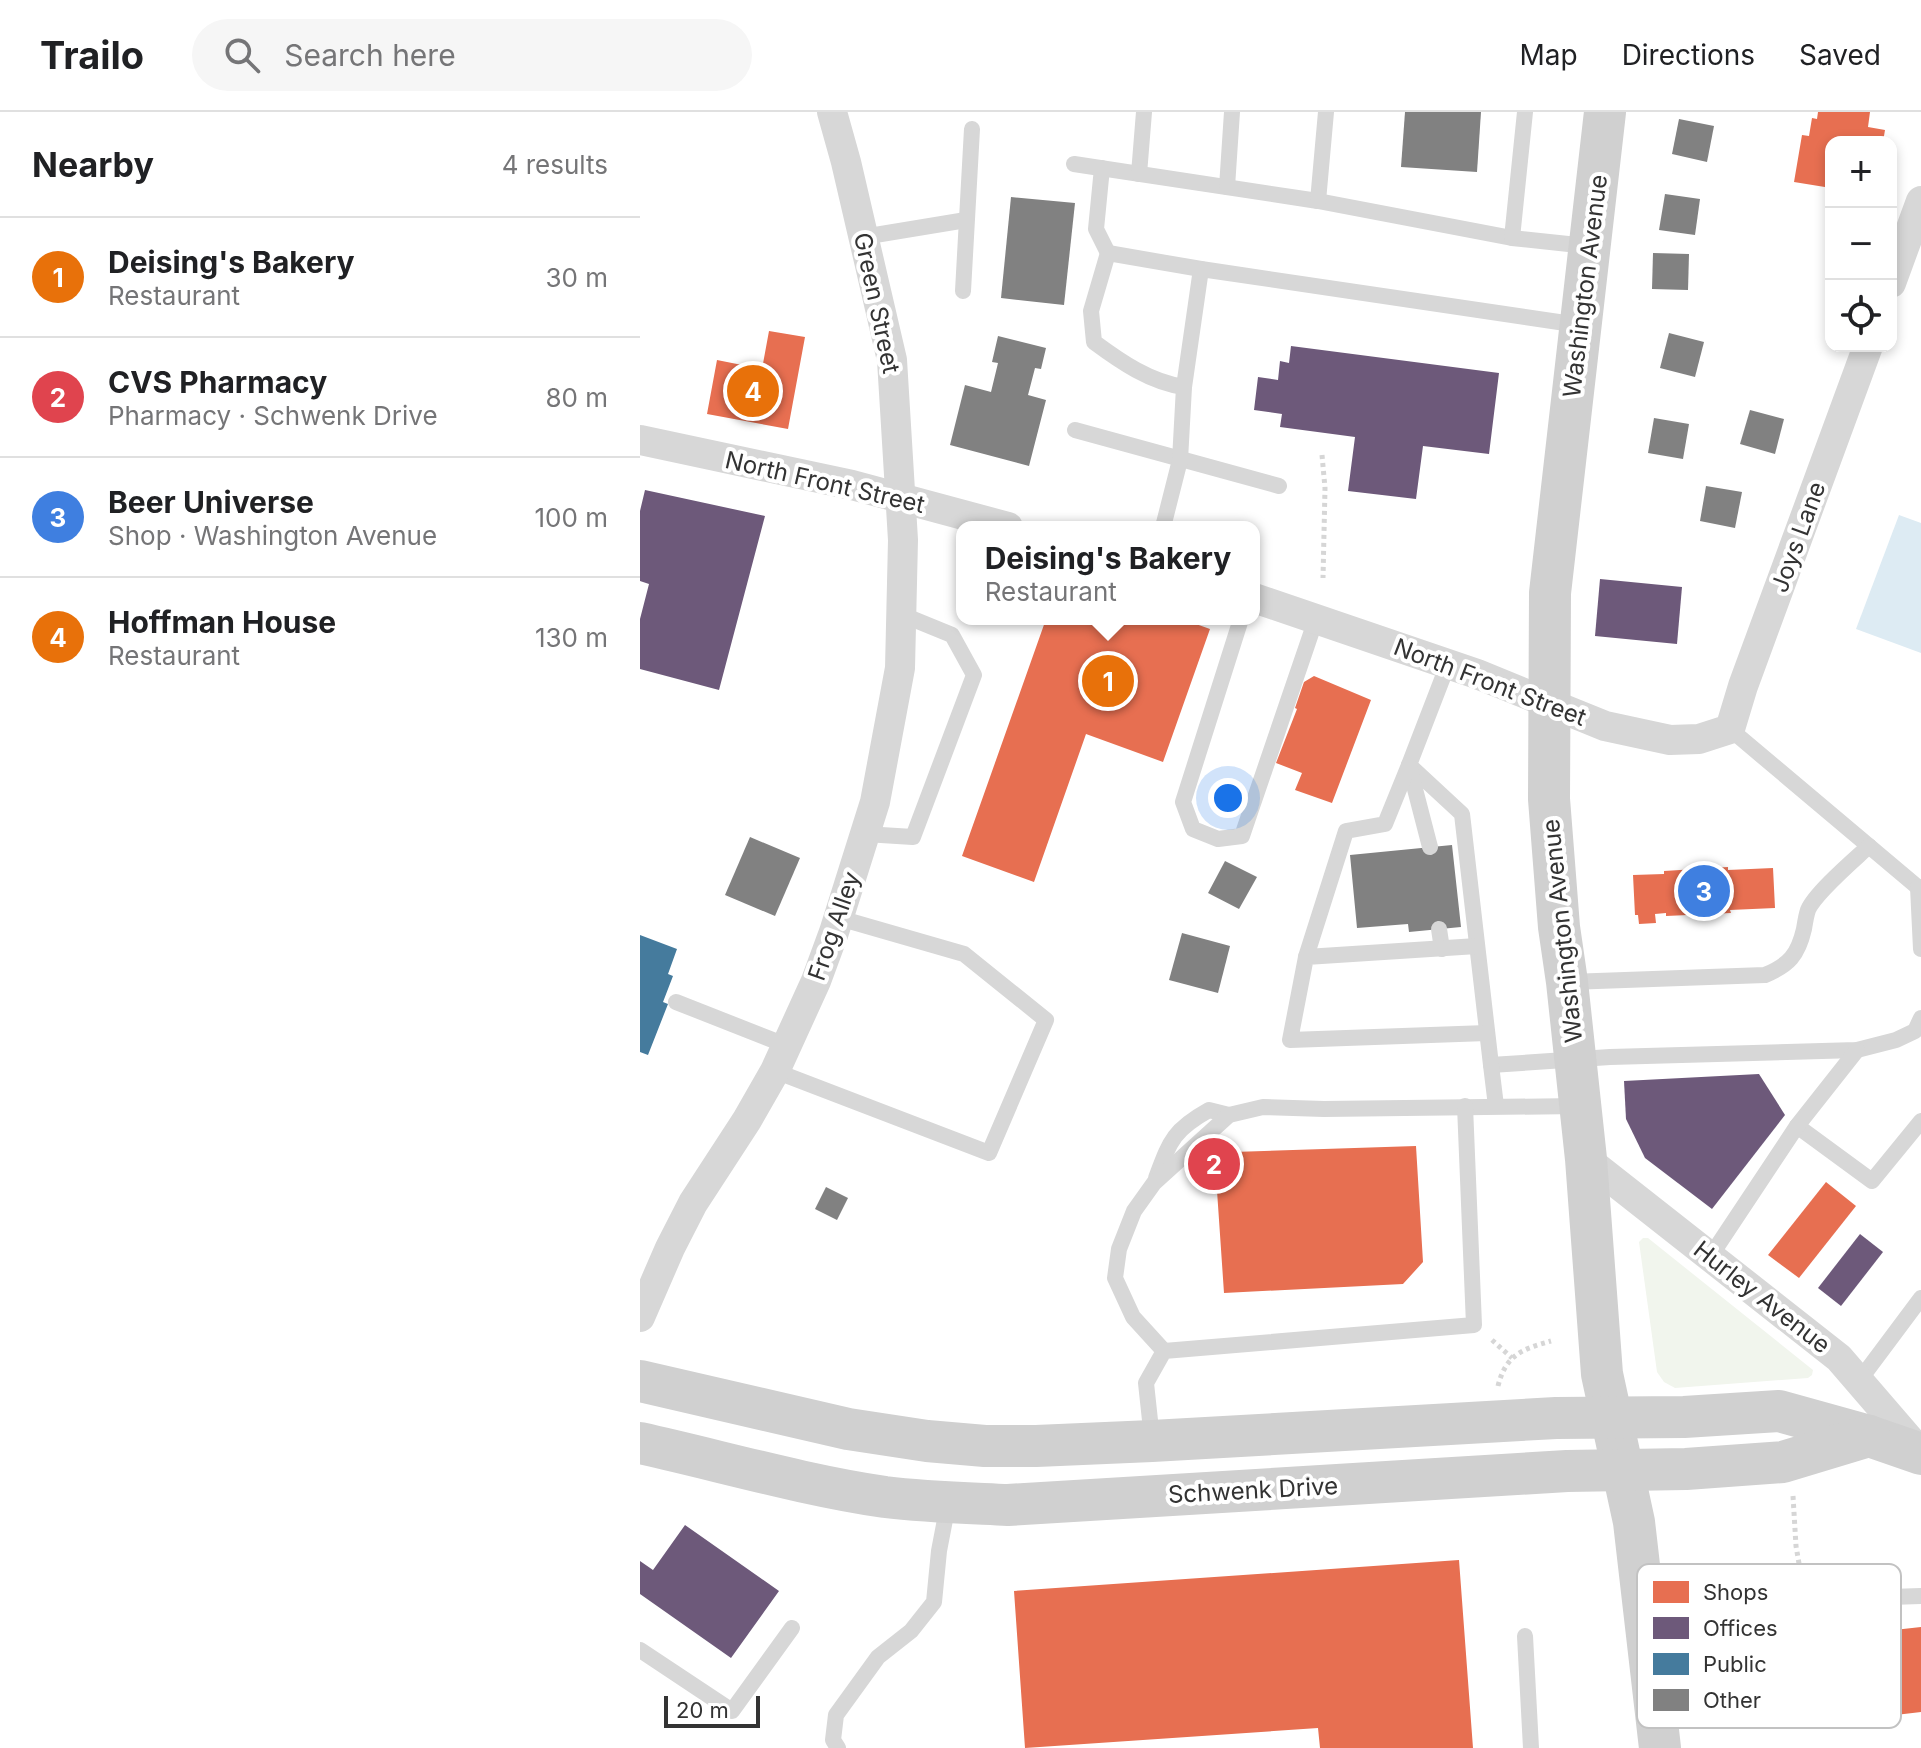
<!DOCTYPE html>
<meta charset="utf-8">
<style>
body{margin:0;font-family:Inter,sans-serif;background:#f6f6f6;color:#202124}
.controls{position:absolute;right:24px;top:24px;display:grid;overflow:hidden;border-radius:16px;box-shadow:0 4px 12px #0003}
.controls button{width:72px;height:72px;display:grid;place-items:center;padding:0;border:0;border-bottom:2px solid #e0e0e0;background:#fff;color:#202124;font:40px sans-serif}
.scale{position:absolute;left:24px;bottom:20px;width:96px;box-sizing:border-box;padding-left:8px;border:4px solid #333;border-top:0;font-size:22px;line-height:28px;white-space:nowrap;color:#333;-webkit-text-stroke:6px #fff;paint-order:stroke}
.you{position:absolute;left:588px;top:686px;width:28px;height:28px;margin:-20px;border:6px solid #fff;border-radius:50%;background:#1a73e8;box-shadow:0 0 0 12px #1a73e833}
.badge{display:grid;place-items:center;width:52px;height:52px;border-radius:50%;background:#111827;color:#fff;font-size:26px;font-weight:700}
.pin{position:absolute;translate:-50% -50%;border:4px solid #fff;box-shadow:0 2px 8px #0006}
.popup{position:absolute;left:316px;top:409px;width:304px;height:104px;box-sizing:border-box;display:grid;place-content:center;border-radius:16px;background:#fff;filter:drop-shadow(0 2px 6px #0005);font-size:26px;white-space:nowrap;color:#757577}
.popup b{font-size:30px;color:#202124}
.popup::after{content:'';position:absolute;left:50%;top:100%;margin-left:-16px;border:16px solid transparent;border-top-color:#fff}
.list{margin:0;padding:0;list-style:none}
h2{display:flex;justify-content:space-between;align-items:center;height:104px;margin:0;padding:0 32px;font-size:34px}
h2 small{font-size:26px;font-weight:400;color:#757577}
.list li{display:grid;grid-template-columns:52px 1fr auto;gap:24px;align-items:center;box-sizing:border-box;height:120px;padding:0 32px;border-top:2px solid #e0e0e0}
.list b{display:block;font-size:30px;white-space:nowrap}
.list p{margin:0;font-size:26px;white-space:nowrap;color:#757577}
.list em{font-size:26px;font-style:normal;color:#757577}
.icon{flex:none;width:44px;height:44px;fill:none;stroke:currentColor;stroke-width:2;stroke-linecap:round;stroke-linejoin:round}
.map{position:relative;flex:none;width:1281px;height:1636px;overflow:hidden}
header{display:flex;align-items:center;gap:48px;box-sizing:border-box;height:112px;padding:0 40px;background:#fff;border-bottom:2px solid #e0e0e0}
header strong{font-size:38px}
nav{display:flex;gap:44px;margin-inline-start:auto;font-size:28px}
.search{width:560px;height:72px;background:#f6f6f6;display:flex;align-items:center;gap:20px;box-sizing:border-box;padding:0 28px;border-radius:44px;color:#757577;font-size:30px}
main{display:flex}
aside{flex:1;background:#fff}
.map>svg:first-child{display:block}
.green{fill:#f1f5ed}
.water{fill:#ddebf3}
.shops{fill:#e76f51}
.offices{fill:#6d597a}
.public{fill:#457b9d}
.building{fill:#818181}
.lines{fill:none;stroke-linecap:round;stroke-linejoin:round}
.path{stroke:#d6d6d6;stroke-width:5;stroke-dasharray:4 4;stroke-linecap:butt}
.lane{stroke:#d7d7d7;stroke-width:16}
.street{stroke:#d7d7d7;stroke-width:30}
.secondary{stroke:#d0d0d0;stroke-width:42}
.labels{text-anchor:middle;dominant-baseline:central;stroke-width:8;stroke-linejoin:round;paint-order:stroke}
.street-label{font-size:24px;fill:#333;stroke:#fff}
.key{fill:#fff;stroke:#c2c2c2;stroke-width:2}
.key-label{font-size:22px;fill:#333}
</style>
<header>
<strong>Trailo</strong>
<div class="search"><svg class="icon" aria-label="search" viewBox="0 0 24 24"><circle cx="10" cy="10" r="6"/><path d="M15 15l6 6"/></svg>Search here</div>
<nav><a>Map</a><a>Directions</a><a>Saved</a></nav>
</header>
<main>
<aside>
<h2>Nearby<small>4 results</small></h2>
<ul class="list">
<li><span class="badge" style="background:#e8710a">1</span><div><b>Deising's Bakery</b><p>Restaurant</p></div><em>30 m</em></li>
<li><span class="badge" style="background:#e0444e">2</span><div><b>CVS Pharmacy</b><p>Pharmacy · Schwenk Drive</p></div><em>80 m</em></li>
<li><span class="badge" style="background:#3f7fe0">3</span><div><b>Beer Universe</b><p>Shop · Washington Avenue</p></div><em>100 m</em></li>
<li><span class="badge" style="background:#e8710a">4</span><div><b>Hoffman House</b><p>Restaurant</p></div><em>130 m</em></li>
</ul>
</aside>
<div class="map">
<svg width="1281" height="1636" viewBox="0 0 1281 1636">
<rect width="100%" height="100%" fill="#fff"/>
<polygon class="green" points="1003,1126 1008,1126 1173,1258 1172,1263 1168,1266 1035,1276 1024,1270 1017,1260 999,1130"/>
<polygon class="water" points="1259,403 1281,411 1281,541 1216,517"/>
<g class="shops">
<polygon points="1178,0 1230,0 1228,15 1245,18 1243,30 1191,30 1191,76 1154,70 1162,23 1169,24 1172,6 1177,7"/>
<polygon points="129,219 165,225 148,317 67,302 77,248 122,257"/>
<polygon points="406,507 542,507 570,517 523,650 446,622 394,770 322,744"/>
<polygon points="674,564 731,588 692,691 655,678 662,661 636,651 657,597 655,596 664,570"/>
<polygon points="1088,755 1088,758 1133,756 1135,796 1090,798 1091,801 1026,804 1026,801 1015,802 1016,811 999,812 998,803 995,803 993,763 1024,762 1024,759"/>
<polygon points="566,1020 593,1040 776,1034 783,1150 763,1172 584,1181 576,1064 548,1040"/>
<polygon points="1186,1070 1216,1094 1159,1166 1128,1143"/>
<polygon points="819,1448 833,1636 680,1636 678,1616 385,1636 374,1479"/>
<polygon points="1246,1455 1254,1518 1281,1515 1281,1600 1213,1608 1206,1548 1190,1550 1186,1515 1209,1512 1203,1460"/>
</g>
<g class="offices">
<polygon points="651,234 859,261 849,342 783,334 776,387 708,379 715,325 640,315 642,302 614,298 618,265 638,268 640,249 649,251"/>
<polygon points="5,378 125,404 79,578 0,557 0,507 9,472 0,469 0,399"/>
<polygon points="960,467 1042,475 1037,532 955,524"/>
<polygon points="1119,962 1145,1003 1072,1097 1005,1046 986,1007 984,969"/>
<polygon points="1220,1122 1243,1140 1201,1194 1178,1176"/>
<polygon points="45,1413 139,1479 91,1546 0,1482 0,1449 13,1458"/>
</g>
<polygon class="public" points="0,823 37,837 28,862 33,864 23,890 28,892 8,943 0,940"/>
<g class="building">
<polygon points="765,0 841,0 837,60 761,55"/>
<polygon points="1039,7 1074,14 1067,50 1032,42"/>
<polygon points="1025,82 1060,87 1055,123 1019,118"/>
<polygon points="371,85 435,91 424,193 361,186"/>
<polygon points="1013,141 1049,142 1048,178 1012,177"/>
<polygon points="1029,221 1064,230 1055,265 1020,256"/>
<polygon points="358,224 406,236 401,257 395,256 388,283 406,288 389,354 310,333 325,273 351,280 358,251 352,250"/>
<polygon points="1110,298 1144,307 1135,342 1100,332"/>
<polygon points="1014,306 1049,312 1043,347 1008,341"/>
<polygon points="1066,374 1102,380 1095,416 1060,409"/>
<polygon points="110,725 160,746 135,804 85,783"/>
<polygon points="812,733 821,815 769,820 768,812 717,816 710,743"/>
<polygon points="585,749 617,765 599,797 568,781"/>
<polygon points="542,821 590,834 578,881 529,868"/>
<polygon points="186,1075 208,1086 197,1108 175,1097"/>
</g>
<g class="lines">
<g class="path">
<polyline points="682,343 685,376 683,466"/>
<polyline points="852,1228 872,1246"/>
<path d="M858,1274C866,1242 883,1237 911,1229"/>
<polyline points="1153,1384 1156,1434 1162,1469"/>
<polyline points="1165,1511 1166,1530"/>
</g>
<g class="lane">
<polyline points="434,52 678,89 872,126 947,134"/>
<polyline points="462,56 456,117 468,141"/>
<polyline points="499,62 504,0"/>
<polyline points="587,75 592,0"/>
<polyline points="678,89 686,0"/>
<polyline points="223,125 326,108"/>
<polyline points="872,126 885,0"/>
<polyline points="323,179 332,17"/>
<path d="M544,275C510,270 481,250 454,230L451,199L468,141L561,157"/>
<polyline points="435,318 639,374"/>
<polyline points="523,415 540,348 544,275 561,157 939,213"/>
<polyline points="601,507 543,690 553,717 578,727 602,724 676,507"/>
<polyline points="808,552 769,653 822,702 851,953 970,945 1217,938 1256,928 1275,919 1281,906"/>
<polyline points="1090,617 1281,778"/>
<polyline points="769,654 790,735"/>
<polyline points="225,722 273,725 334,563 312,523 263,503"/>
<polyline points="1278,775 1281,837"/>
<polyline points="799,817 802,837"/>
<polyline points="837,834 666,845 650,928 847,921"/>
<polyline points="666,845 706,719 745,712 769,653"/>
<path d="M929,870L1125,863C1149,853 1158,843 1164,817C1165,811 1166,804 1168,798C1175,781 1214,748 1229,734"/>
<polyline points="36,890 148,934"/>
<polyline points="851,953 856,994"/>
<polyline points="135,959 349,1041 406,908 324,842 199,806"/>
<polyline points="1157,1014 1232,1069 1281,1009"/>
<path d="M516,1066C530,1029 533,1018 569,998L589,1003"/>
<polyline points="1070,1145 1157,1014 1217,938"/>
<polyline points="524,1239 493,1205 475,1166 479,1137 494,1099 514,1071 589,1003 623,995 684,997 938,994"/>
<polyline points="1219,1269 1281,1186"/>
<polyline points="512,1327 506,1271 524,1239 834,1213 825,994"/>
<polyline points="1250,1485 1281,1484"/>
<polyline points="1135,1491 1206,1488"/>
<polyline points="885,1524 891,1636"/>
<polyline points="0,1538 92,1599 152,1516"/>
<polyline points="198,1636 193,1628 196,1603 238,1545 271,1519 294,1490 299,1439 308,1392"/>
</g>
<g class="street">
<polyline points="1251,171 1281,89"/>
<polyline points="0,328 212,373 368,415"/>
<polyline points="614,486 837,562 965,614 1030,628 1059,627 1090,617 1103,574 1228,234"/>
<polyline points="946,1047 1199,1246 1280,1340"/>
<polyline points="0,1205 30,1136 53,1091 107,1008 135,959 176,869 194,820 235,690 260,556 263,428 252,248 206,50 192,0"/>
</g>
<g class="secondary">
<polyline points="965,0 910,481 909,687 919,815 927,870 946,1047 962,1262 994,1410 1020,1636"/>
<polyline points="0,1269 208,1317 287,1329 345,1334 396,1334 512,1329 916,1306 1044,1305 1139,1299 1229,1324 1281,1342"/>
<path d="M0,1331C81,1349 163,1373 245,1385C286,1390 327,1391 368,1393L927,1359L1046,1357L1143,1350L1229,1324"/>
</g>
</g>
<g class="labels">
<g class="street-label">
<text transform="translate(945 174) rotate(-83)">Washington Avenue</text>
<text transform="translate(237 191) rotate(78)">Green Street</text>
<text transform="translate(185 370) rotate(13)">North Front Street</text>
<text transform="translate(1158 425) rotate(-70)">Joys Lane</text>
<text transform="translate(850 570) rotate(21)">North Front Street</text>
<text transform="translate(194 814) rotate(-71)">Frog Alley</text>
<text transform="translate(922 819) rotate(-96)">Washington Avenue</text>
<text transform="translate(1122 1185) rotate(38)">Hurley Avenue</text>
<text transform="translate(613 1378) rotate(-3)">Schwenk Drive</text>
</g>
</g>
<rect x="997" y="1452" width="264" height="164" rx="12" class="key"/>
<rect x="1013" y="1469" width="36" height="22" fill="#e76f51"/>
<rect x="1013" y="1505" width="36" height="22" fill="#6d597a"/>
<rect x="1013" y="1541" width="36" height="22" fill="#457b9d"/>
<rect x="1013" y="1577" width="36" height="22" fill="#818181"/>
<g class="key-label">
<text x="1063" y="1488">Shops</text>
<text x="1063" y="1524">Offices</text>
<text x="1063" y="1560">Public</text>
<text x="1063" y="1596">Other</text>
</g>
</svg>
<div class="controls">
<button>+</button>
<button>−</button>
<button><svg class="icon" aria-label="locate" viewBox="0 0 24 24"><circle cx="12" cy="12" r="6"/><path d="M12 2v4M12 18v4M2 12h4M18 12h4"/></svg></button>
</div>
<div class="scale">20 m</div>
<div class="you"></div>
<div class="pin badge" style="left:468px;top:569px;background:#e8710a">1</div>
<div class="popup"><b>Deising's Bakery</b>Restaurant</div>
<div class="pin badge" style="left:574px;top:1052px;background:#e0444e">2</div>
<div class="pin badge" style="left:1064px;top:779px;background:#3f7fe0">3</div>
<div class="pin badge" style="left:113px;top:279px;background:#e8710a">4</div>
</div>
</main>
